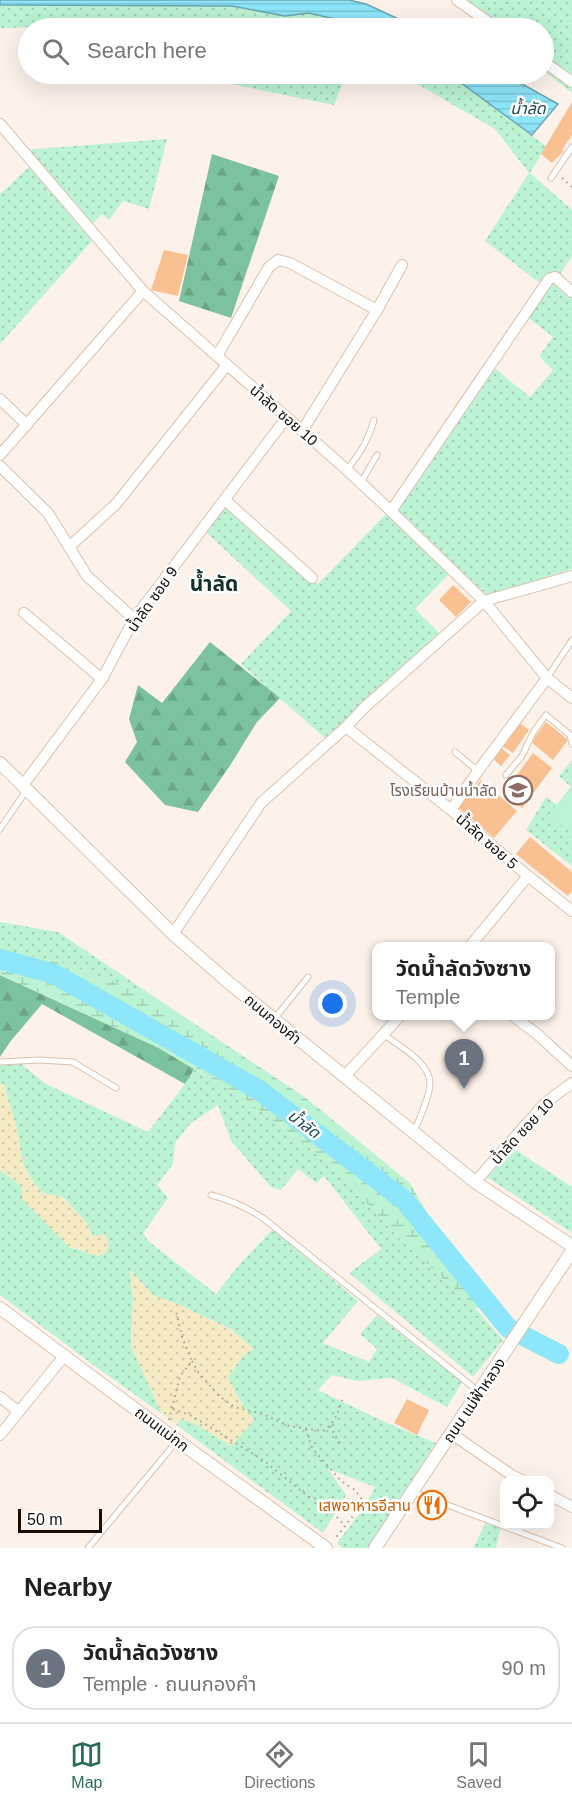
<!DOCTYPE html>
<meta charset="utf-8">
<style>
body{margin:0;font-family:Helvetica,"Noto Sans Thai",sans-serif;background:#f2f2f2;color:#222}
.controls{position:absolute;right:18px;bottom:18px;display:grid;overflow:hidden;border-radius:12px;box-shadow:0 6px 24px #0002}
.controls button{width:54px;height:54px;display:grid;place-items:center;padding:0;border:0;border-bottom:2px solid #e0e0e0;background:#fff;color:#222;font:30px sans-serif}
.scale{position:absolute;left:18px;bottom:15px;width:84px;box-sizing:border-box;padding-left:6px;border:3px solid #170f08;border-top:0;font-size:16px;line-height:21px;white-space:nowrap;color:#170f08;-webkit-text-stroke:4px #fff;paint-order:stroke}
.you{position:absolute;left:333px;top:1004px;width:21px;height:21px;margin:-15px;border:4px solid #fff;border-radius:50%;background:#1a73e8;box-shadow:0 0 0 9px #1a73e833}
.badge{display:grid;place-items:center;width:39px;height:39px;border-radius:50%;background:#2a6d5f;color:#fff;font-size:20px;font-weight:700}
.pin{position:absolute;translate:-50% -50px;filter:drop-shadow(0 2px 3px #0008)}
.pin::after{content:'';position:absolute;top:32px;width:21px;height:18px;background:inherit;clip-path:polygon(0 0,100% 0,50% 100%)}
.popup{position:absolute;left:372px;top:942px;width:183px;height:78px;box-sizing:border-box;display:grid;place-content:center;border-radius:12px;background:#fff;filter:drop-shadow(0 2px 4px #0005);font-size:20px;white-space:nowrap;color:#767676}
.popup b{font-size:22px;color:#222}
.popup::after{content:'';position:absolute;left:50%;top:100%;margin-left:-12px;border:12px solid transparent;border-top-color:#fff}
.list{margin:0;padding:0;list-style:none}
h2{display:flex;justify-content:space-between;align-items:center;height:78px;margin:0;padding:0 24px;font-size:26px}
h2 small{font-size:20px;font-weight:400;color:#767676}
.list li{display:grid;grid-template-columns:39px 1fr auto;gap:18px;align-items:center;box-sizing:border-box;height:84px;margin:0 12px 12px;padding:0 12px;border:2px solid #e0e0e0;border-radius:24px}
.list b{display:block;font-size:22px;white-space:nowrap}
.list p{margin:0;font-size:20px;white-space:nowrap;color:#767676}
.list em{font-size:20px;font-style:normal;color:#767676}
.icon{flex:none;width:33px;height:33px;fill:none;stroke:currentColor;stroke-width:2;stroke-linecap:round;stroke-linejoin:round}
.map{position:relative;flex:none;width:572px;height:1548px;overflow:hidden}
.search{position:absolute;background:#fff;box-shadow:0 6px 24px #0002;left:18px;right:18px;top:18px;height:66px;display:flex;align-items:center;gap:15px;box-sizing:border-box;padding:0 21px;border-radius:33px;color:#767676;font-size:22px}
.sheet{height:174px;background:#fff}
nav{display:flex;justify-content:space-around;align-items:center;box-sizing:border-box;height:84px;border-top:2px solid #e0e0e0;background:#fff;font-size:16px;color:#767676}
nav a{display:grid;justify-items:center;gap:3px}
nav .on{color:#2a6d5f}
.map>svg:first-child{display:block}
.grass{fill:url(#grass-dots)}
.forest{fill:url(#forest-firs)}
.wetland{fill:url(#wetland-marsh)}
.sand{fill:url(#sand-dots)}
.park{fill:#bbf3d3}
.water{fill:url(#water-rules);stroke:#6aa6b2;stroke-width:1.5}
.lines{fill:none;stroke-linecap:round;stroke-linejoin:round}
.river{stroke:#8ee6fb;stroke-width:20}
.building{fill:#f9c091}
.service-casing{stroke:#dbc2ae;stroke-width:7}
.minor-casing{stroke:#dbc2ae;stroke-width:12}
.tertiary-casing{stroke:#dbc2ae;stroke-width:14}
.path{stroke:#a79d96;stroke-width:2;stroke-dasharray:1.5 4.5;stroke-linecap:butt}
.service{stroke:#fff;stroke-width:5}
.minor{stroke:#fff;stroke-width:10}
.tertiary{stroke:#fff;stroke-width:12}
.labels{text-anchor:middle;dominant-baseline:central;stroke-width:5;stroke-linejoin:round;paint-order:stroke}
.street-label{font-size:15px;fill:#170f08;stroke:#fff}
.education-label{font-size:15px;fill:#785e54;stroke:#fff;text-anchor:end}
.food-label{font-size:15px;fill:#c56008;stroke:#fff;text-anchor:end}
.water-label{font-size:16px;font-style:italic;fill:#1e4750;stroke:#fff}
.district-label{font-size:21px;font-weight:bold;fill:#11312a;stroke:#fff}
</style>
<div class="map">
<svg width="572" height="1548" viewBox="0 0 572 1548">
<defs>
<pattern id="grass-dots" width="8" height="8" patternUnits="userSpaceOnUse" patternTransform="scale(1.5)"><rect width="8" height="8" fill="#bbf3d3"/><path d="M2 2h.1M6 6h.1" fill="none" stroke="#a0cfb4" stroke-width="1.8" stroke-linecap="round"/></pattern>
<pattern id="forest-firs" width="22" height="20" patternUnits="userSpaceOnUse" patternTransform="scale(1.5)"><rect width="22" height="20" fill="#7cc29c"/><path d="M5 1l3.5 6h-7zM16 11l3.5 6h-7z" fill="#6aa685"/></pattern>
<pattern id="wetland-marsh" width="20" height="14" patternUnits="userSpaceOnUse" patternTransform="scale(1.5)"><rect width="20" height="14" fill="#bbf3d3"/><path d="M1 5h8M5 5V1M11 12h8M15 12V8" fill="none" stroke="#a0cfb4"/></pattern>
<pattern id="sand-dots" width="8" height="8" patternUnits="userSpaceOnUse" patternTransform="scale(1.5)"><rect width="8" height="8" fill="#f4ebc5"/><path d="M2 2h.1M6 6h.1" fill="none" stroke="#d0c8a8" stroke-width="1.8" stroke-linecap="round"/></pattern>
<pattern id="water-rules" width="6" height="5" patternUnits="userSpaceOnUse" patternTransform="scale(1.5)"><rect width="6" height="5" fill="#8ee6fb"/><path d="M0 2.5h6" fill="none" stroke="#7ac4d6"/></pattern>
</defs>
<rect width="100%" height="100%" fill="#fdf2ea"/>
<g class="grass">
<polygon points="454,0 572,0 572,93 544,71 544,28 490,28"/>
<polygon points="0,5 232,6 285,16 309,13 374,28 187,28 187,25 0,28"/>
<polygon points="182,74 346,74 334,105"/>
<polygon points="400,74 449,74 546,146 530,173 572,210 572,256 561,273 538,282 485,241 529,173 495,129"/>
<polygon points="167,139 149,209 123,201 109,220 102,214 89,228 22,150"/>
<polygon points="29,167 92,241 0,344 0,194"/>
<polygon points="551,281 572,295 572,569 488,596 398,510 493,367 530,397 553,370 539,356 553,337 526,316"/>
<polygon points="228,503 318,584 386,514 449,574 415,609 440,634 325,738 241,664 291,611 207,533"/>
<polygon points="572,760 572,866 526,830 546,797 557,805 571,787 559,776"/>
<polygon points="0,922 58,932 153,996 63,963 0,951"/>
<path d="M18,1061L46,1084L148,1132L185,1084L194,1069L245,1099L333,1166L400,1239L476,1309L503,1340L473,1377L349,1273L381,1249L324,1176L316,1183L298,1169L281,1190L271,1187L231,1141L218,1105L190,1124L175,1143L173,1164L157,1185L168,1198L144,1232L142,1231L148,1241L216,1294L239,1265L273,1229L358,1301L323,1343L369,1362L377,1349L360,1334L377,1315L462,1382L447,1407L392,1378L357,1381L332,1375L318,1390L387,1423L436,1443L370,1548H342L337,1543L366,1505L375,1487L328,1469L346,1495L323,1533C274,1496 225,1462 177,1425L180,1419L194,1423L231,1446L254,1420L242,1404L228,1377L243,1356L232,1330L178,1304L154,1296L130,1271L133,1297L131,1346L162,1414L92,1364L0,1295V1169L21,1186L69,1247L99,1256L106,1252L109,1244L93,1236L86,1222L63,1197L42,1193L32,1180L24,1166L16,1125L3,1083L0,1084V1062Z"/>
<polygon points="508,1145 572,1187 572,1233 487,1177"/>
<polygon points="487,1520 501,1525 496,1548 473,1548"/>
</g>
<g class="forest">
<polygon points="212,154 279,176 231,318 179,301"/>
<polygon points="210,642 280,698 257,722 231,764 198,812 165,805 125,762 137,742 129,719 138,685 162,703"/>
<polygon points="0,975 159,1048 194,1069 185,1084 42,1004 10,1042 0,1057"/>
</g>
<polygon class="wetland" points="0,951 63,963 153,996 306,1098 410,1183 445,1244 491,1298 476,1309 400,1239 333,1166 245,1099 159,1048 0,975"/>
<g class="sand">
<polygon points="3,1083 16,1125 24,1166 32,1180 42,1193 62,1197 86,1222 93,1236 105,1234 109,1244 106,1252 99,1256 69,1247 22,1199 21,1186 0,1170 0,1084"/>
<polygon points="130,1270 154,1296 178,1304 232,1330 254,1349 243,1356 228,1377 242,1404 254,1420 231,1446 194,1423 180,1419 177,1425 162,1414 131,1346 133,1297"/>
</g>
<polygon class="park" points="572,785 572,825 568,831 548,816"/>
<g class="water">
<polygon points="0,0 349,0 366,4 418,28 374,28 309,13 285,16 232,6 0,5"/>
<polygon points="449,74 504,74 558,104 532,135"/>
</g>
<g class="lines">
<polyline class="river" points="0,959 54,974 259,1090 404,1200 508,1328 559,1354"/>
</g>
<g class="building">
<polygon points="572,102 572,135 562,150 564,151 552,163 541,154"/>
<polygon points="164,250 188,255 178,296 151,290"/>
<polygon points="453,585 471,602 456,617 439,600"/>
<polygon points="518,722 529,730 513,753 501,745"/>
<polygon points="546,722 568,740 553,760 531,742"/>
<polygon points="500,747 510,755 501,766 492,758"/>
<polygon points="533,753 552,768 522,808 503,794"/>
<polygon points="481,780 517,811 494,838 458,807"/>
<polygon points="530,837 572,872 572,890 568,896 516,854"/>
<polygon points="407,1399 429,1410 417,1435 394,1423"/>
</g>
<g class="lines">
<g class="service-casing">
<g id="service">
<polyline points="551,178 572,147"/>
<path d="M347,470C360,453 368,441 374,420"/>
<polyline points="360,484 377,455"/>
<polyline points="547,678 572,640"/>
<polyline points="455,752 478,771"/>
<polyline points="506,775 522,756 534,731 546,715 570,735 572,744"/>
<polyline points="0,829 26,791"/>
<polyline points="275,1018 308,977"/>
<path d="M383,1034C398,1045 431,1063 430,1084C429,1098 422,1112 417,1125"/>
<polyline points="0,1062 40,1060 73,1062 116,1088"/>
<path d="M211,1195C231,1200 246,1207 263,1218L478,1391"/>
<polyline points="413,1492 562,1548"/>
<polyline points="88,1548 177,1441"/>
</g>
</g>
<g class="minor-casing">
<g id="minor">
<polyline points="457,0 497,28"/>
<polyline points="544,62 572,82"/>
<polyline points="0,124 143,291"/>
<polyline points="377,310 402,265"/>
<polyline points="217,356 269,267 278,260 290,263 377,310 302,431"/>
<polyline points="0,399 27,425"/>
<polyline points="0,455 143,291 347,470 391,511 484,601 547,678 572,698"/>
<polyline points="0,466 48,513 87,576 134,619"/>
<polyline points="225,500 312,578"/>
<polyline points="391,511 549,279 555,277 572,292"/>
<polyline points="69,547 116,504 227,365"/>
<polyline points="24,613 102,679"/>
<polyline points="346,727 451,810 528,876 572,911"/>
<polyline points="23,785 102,679 134,619 287,417"/>
<polyline points="451,810 478,771 547,678"/>
<polyline points="173,934 261,803 346,727 365,707 484,601 572,576"/>
<polyline points="470,946 528,876"/>
<polyline points="513,1016 537,1034 572,1066"/>
<polyline points="344,1077 400,1016"/>
<polyline points="475,1182 545,1103 572,1083"/>
<polyline points="0,1397 19,1412"/>
<polyline points="452,1434 510,1474 522,1480"/>
<polyline points="0,1435 65,1355"/>
<polyline points="550,1495 572,1507"/>
</g>
</g>
<g class="tertiary-casing">
<g id="tertiary">
<polyline points="0,763 173,934 228,982 475,1182 572,1246"/>
<polyline points="0,1308 178,1441 326,1548"/>
<polyline points="375,1548 572,1251"/>
</g>
</g>
<g class="path">
<polyline points="562,178 572,187"/>
<path d="M192,1361L198,1372L219,1396L234,1407L263,1414L289,1426L323,1431C335,1423 338,1413 342,1400"/>
<path d="M173,1409L192,1416L263,1460L309,1497C324,1498 335,1516 345,1526"/>
<polyline points="169,1420 180,1376 192,1361 182,1337 176,1311"/>
<polyline points="330,1426 340,1444"/>
<polyline points="306,1429 312,1448 341,1481 355,1490 364,1502 334,1540"/>
</g>
<use href="#service" class="service"/>
<use href="#minor" class="minor"/>
<use href="#tertiary" class="tertiary"/>
</g>
<defs>
<g id="school-ring" transform="scale(1.5)"><circle r="9.5" fill="#fff" stroke="#8d6e63" stroke-width="1.5"/><path d="M0-5L7-2L0 1L-7-2ZM-4 1L0 2.5L4 1V4Q0 6-4 4Z" fill="#8d6e63"/></g>
<g id="restaurant-ring" transform="scale(1.5)"><circle r="9.5" fill="#fff" stroke="#e8710a" stroke-width="1.5"/><path d="M-5-6h1v4h1v-4h1v4h1v-4h1v5L-1.5 .5V6h-2V.5L-5-1ZM5-6V6H3V1.5H1.5Q1.5-4 5-6Z" fill="#e8710a"/></g>
</defs>
<g fill-rule="evenodd">
<use href="#school-ring" x="518" y="790"/>
<use href="#restaurant-ring" x="432" y="1505"/>
</g>
<g class="labels">
<g class="street-label">
<text transform="translate(284 415) rotate(41)">น้ำลัด ซอย 10</text>
<text transform="translate(152 599) rotate(-55)">น้ำลัด ซอย 9</text>
<text transform="translate(487 841) rotate(41)">น้ำลัด ซอย 5</text>
<text transform="translate(273 1019) rotate(40)">ถนนกองคำ</text>
<text transform="translate(522 1131) rotate(-47)">น้ำลัด ซอย 10</text>
<text transform="translate(474 1400) rotate(-56)">ถนน แม่ฟ้าหลวง</text>
<text transform="translate(162 1429) rotate(37)">ถนนแม่กก</text>
</g>
<g class="education-label">
<text x="497" y="790">โรงเรียนบ้านน้ำลัด</text>
</g>
<g class="food-label">
<text x="411" y="1505">เสพอาหารอีสาน</text>
</g>
<g class="water-label">
<text x="528" y="108">น้ำลัด</text>
<text transform="translate(304 1124) rotate(37)">น้ำลัด</text>
</g>
<g class="district-label">
<text x="214" y="583">น้ำลัด</text>
</g>
</g>
</svg>
<div class="controls">
<button><svg class="icon" aria-label="locate" viewBox="0 0 24 24"><circle cx="12" cy="12" r="6"/><path d="M12 2v4M12 18v4M2 12h4M18 12h4"/></svg></button>
</div>
<div class="scale">50 m</div>
<div class="you"></div>
<div class="pin badge" style="left:464px;top:1089px;background:#6b7280">1</div>
<div class="popup"><b>วัดน้ำลัดวังซาง</b>Temple</div>
<div class="search"><svg class="icon" aria-label="search" viewBox="0 0 24 24"><circle cx="10" cy="10" r="6"/><path d="M15 15l6 6"/></svg>Search here</div>
</div>
<section class="sheet">
<h2>Nearby<small></small></h2>
<ul class="list">
<li><span class="badge" style="background:#6b7280">1</span><div><b>วัดน้ำลัดวังซาง</b><p>Temple · ถนนกองคำ</p></div><em>90 m</em></li>
</ul>
</section>
<nav>
<a class="on"><svg class="icon" aria-label="map" viewBox="0 0 24 24"><path d="M3 6l6-2 6 2 6-2v14l-6 2-6-2-6 2zM9 4v14M15 6v14"/></svg>Map</a>
<a><svg class="icon" aria-label="directions" viewBox="0 0 24 24"><path d="M12 3l9 9-9 9-9-9zM9 14v-3h6M13 9l2 2-2 2"/></svg>Directions</a>
<a><svg class="icon" aria-label="saved" viewBox="0 0 24 24"><path d="M7 4h10v16l-5-4-5 4z"/></svg>Saved</a>
</nav>
